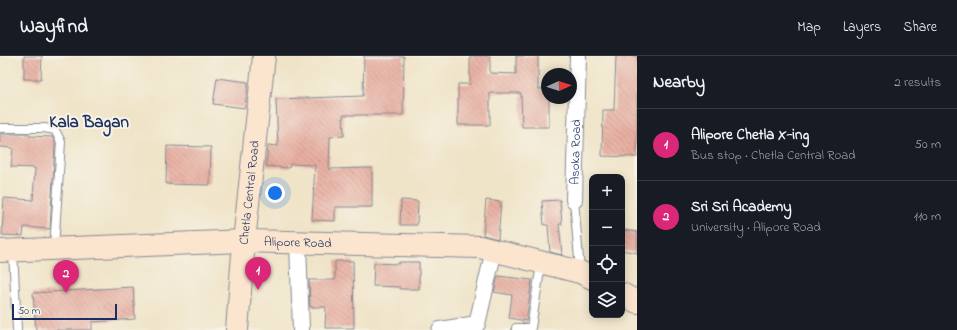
<!DOCTYPE html>
<meta charset="utf-8">
<style>
body{margin:0;font-family:"Indie Flower",sans-serif;background:#242831;color:#f1f3f6}
.controls{position:absolute;right:12px;bottom:12px;display:grid;overflow:hidden;border-radius:8px;box-shadow:0 2px 10px #0003}
.controls button{width:36px;height:36px;display:grid;place-items:center;padding:0;border:0;border-bottom:1px solid #363941;background:#171b24;color:#f1f3f6;font:20px sans-serif}
.compass{position:absolute;left:541px;top:12px;width:36px;height:36px;border-radius:50%;background:#171b24;box-shadow:0 2px 10px #0003;rotate:87deg}
.scale{position:absolute;left:12px;bottom:10px;width:105px;box-sizing:border-box;padding-left:4px;border:2px solid #1b2f5e;border-top:0;font-size:11px;line-height:14px;white-space:nowrap;color:#1b2f5e;-webkit-text-stroke:3px #f7f3e8;paint-order:stroke}
.you{position:absolute;left:275px;top:137px;width:14px;height:14px;margin:-10px;border:3px solid #fff;border-radius:50%;background:#1a73e8;box-shadow:0 0 0 6px #1a73e833}
.badge{display:grid;place-items:center;width:26px;height:26px;border-radius:50%;background:#db2777;color:#fff;font-size:13px;font-weight:700}
.pin{position:absolute;translate:-50% -33px;filter:drop-shadow(0 1px 2px #0008)}
.pin::after{content:'';position:absolute;top:21px;width:14px;height:12px;background:inherit;clip-path:polygon(0 0,100% 0,50% 100%)}
.list{margin:0;padding:0;list-style:none}
h2{display:flex;justify-content:space-between;align-items:center;height:52px;margin:0;padding:0 16px;font-size:17px}
h2 small{font-size:13px;font-weight:400;color:#9ea1a6}
.list li{display:grid;grid-template-columns:26px 1fr auto;gap:12px;align-items:center;box-sizing:border-box;height:72px;padding:0 16px;border-top:1px solid #363941}
.list b{display:block;font-size:15px;white-space:nowrap}
.list p{margin:0;font-size:13px;white-space:nowrap;color:#9ea1a6}
.list em{font-size:13px;font-style:normal;color:#9ea1a6}
.icon{flex:none;width:22px;height:22px;fill:none;stroke:currentColor;stroke-width:2;stroke-linecap:round;stroke-linejoin:round}
.map{position:relative;flex:none;width:637px;height:274px;overflow:hidden}
header{display:flex;align-items:center;gap:24px;box-sizing:border-box;height:56px;padding:0 20px;background:#171b24;border-bottom:1px solid #363941}
header strong{font-size:19px}
nav{display:flex;gap:22px;margin-inline-start:auto;font-size:14px}
main{display:flex}
aside{flex:1;background:#171b24}
.map>svg:first-child{display:block}
.building{fill:url(#building-back-hatch)}
.lines{fill:none;stroke-linecap:round;stroke-linejoin:round}
.lane-casing{stroke:#868a93;stroke-width:10}
.street-casing{stroke:#868a93;stroke-width:18}
.secondary-casing{stroke:#868a93;stroke-width:24}
.lane{stroke:#fff;stroke-width:8}
.street{stroke:#fff;stroke-width:16}
.secondary{stroke:#fbe5cf;stroke-width:22}
.labels{text-anchor:middle;dominant-baseline:central;stroke-width:4;stroke-linejoin:round;paint-order:stroke}
.street-label{font-size:13px;fill:#1b2f5e;stroke:#f7f3e8}
.district-label{font-size:17px;font-weight:bold;fill:#1b2f5e;stroke:#f7f3e8}
</style>
<header>
<strong>Wayfind</strong>
<nav><a>Map</a><a>Layers</a><a>Share</a></nav>
</header>
<main>
<div class="map">
<svg width="637" height="274" viewBox="0 0 637 274">
<defs>
<pattern id="building-back-hatch" width="6" height="6" patternUnits="userSpaceOnUse"><rect width="6" height="6" fill="#e8afa0"/><path d="M-1 5l2 2M0 0l6 6M5-1l2 2" fill="none" stroke="#bb8f86"/></pattern>
</defs>
<rect width="100%" height="100%" fill="#f7f3e8"/>
<filter id="ink" filterUnits="userSpaceOnUse"><feTurbulence type="fractalNoise" baseFrequency=".025" numOctaves="2"/><feDisplacementMap in="SourceGraphic" scale="8" xChannelSelector="R" yChannelSelector="G"/><feConvolveMatrix kernelMatrix="1 2 1 2 8 2 1 2 1" color-interpolation-filters="sRGB"/></filter>
<filter id="wash" filterUnits="userSpaceOnUse"><feTurbulence type="fractalNoise" baseFrequency=".012" numOctaves="4" result="noise"/><feDisplacementMap in="SourceGraphic" scale="16" xChannelSelector="R" yChannelSelector="G"/><feGaussianBlur stdDeviation="0.9" result="paint"/><feColorMatrix in="noise" values="0 0 0 0 0 0 0 0 0 0 0 0 0 0 0 0 0 1.4 0 .05"/><feComposite in="paint" operator="in"/></filter>
<g filter="url(#wash)">
<rect width="100%" height="100%" fill="#f0e4c8"/>
<g id="blocks">
<g class="building">
<polygon points="24,0 42,0 41,23 24,23"/>
<polygon points="364,0 404,0 403,59 343,59 344,80 330,81 329,113 372,112 372,151 335,151 335,165 312,164 315,109 290,108 289,112 266,110 268,89 278,90 276,43 363,40"/>
<polygon points="470,0 490,0 490,17 516,18 516,0 538,0 538,33 547,33 547,42 549,42 549,71 522,71 521,37 490,37 490,69 458,69 458,28 470,28"/>
<polygon points="616,0 637,0 637,101 602,100 603,54 614,54"/>
<polygon points="217,22 248,26 245,52 213,48"/>
<polygon points="0,78 29,78 29,80 53,81 55,87 50,173 24,171 23,180 2,179 4,142 33,144 35,112 11,111 13,92 0,91"/>
<polygon points="167,90 211,91 210,129 166,128"/>
<polygon points="401,144 418,145 417,169 400,169"/>
<polygon points="486,144 501,146 498,183 483,179"/>
<polygon points="560,144 562,168 559,168 562,199 550,196 548,169 544,169 542,145"/>
<polygon points="624,174 637,176 637,197 622,194"/>
<polygon points="335,205 353,205 354,272 325,272 326,251 310,251 309,224 335,224"/>
<polygon points="399,206 419,206 419,233 400,233 400,231 373,230 374,207 399,208"/>
<polygon points="498,220 532,224 526,265 509,262 512,239 494,236"/>
<polygon points="133,231 135,263 92,266 92,274 36,274 33,237"/>
</g>
</g>
</g>
<g filter="url(#ink)">
<use href="#blocks" fill-opacity="0" stroke="#868a93" stroke-width="1"/>
<g class="lines">
<g class="lane-casing">
<g id="lane">
<polyline points="0,72 44,72 55,74 61,86 54,192"/>
<polyline points="574,144 580,215"/>
<polyline points="13,195 17,274"/>
<polyline points="516,274 516,272 531,272 541,208"/>
</g>
</g>
<g class="street-casing">
<g id="street">
<path id="s1" d="M574,144L578,0"/>
<polyline points="298,187 301,274"/>
<polyline points="440,274 477,268 494,194"/>
</g>
</g>
<g class="secondary-casing">
<g id="secondary">
<path id="s2" d="M0,195L244,185L480,191L580,216L592,222"/>
<polyline points="622,238 637,246"/>
<path id="s3" d="M237,274L244,185L264,0"/>
</g>
</g>
<use href="#lane" class="lane"/>
<use href="#street" class="street"/>
<use href="#secondary" class="secondary"/>
</g>
</g>
<g class="labels">
<g class="street-label">
<text stroke="none"><textPath href="#s1" startOffset="48">Asoka Road</textPath></text>
<text stroke="none"><textPath href="#s3" startOffset="138">Chetla Central Road</textPath></text>
<text stroke="none"><textPath href="#s2" startOffset="298">Alipore Road</textPath></text>
</g>
<g class="district-label">
<text x="89" y="66">Kala Bagan</text>
</g>
</g>
</svg>
<div class="controls">
<button>+</button>
<button>−</button>
<button><svg class="icon" aria-label="locate" viewBox="0 0 24 24"><circle cx="12" cy="12" r="6"/><path d="M12 2v4M12 18v4M2 12h4M18 12h4"/></svg></button>
<button><svg class="icon" aria-label="layers" viewBox="0 0 24 24"><path d="M12 4l9 5-9 5-9-5zM3 14l9 5 9-5"/></svg></button>
</div>
<svg class="compass" viewBox="-18 -18 36 36"><path d="M0-13l5 13h-10z" fill="#e53935"/><path d="M0 13l5-13h-10z" fill="#9ea1a6"/></svg>
<div class="scale">50 m</div>
<div class="you"></div>
<div class="pin badge" style="left:258px;top:234px">1</div>
<div class="pin badge" style="left:66px;top:237px">2</div>
</div>
<aside>
<h2>Nearby<small>2 results</small></h2>
<ul class="list">
<li><span class="badge">1</span><div><b>Alipore Chetla X-ing</b><p>Bus stop · Chetla Central Road</p></div><em>50 m</em></li>
<li><span class="badge">2</span><div><b>Sri Sri Academy</b><p>University · Alipore Road</p></div><em>110 m</em></li>
</ul>
</aside>
</main>
